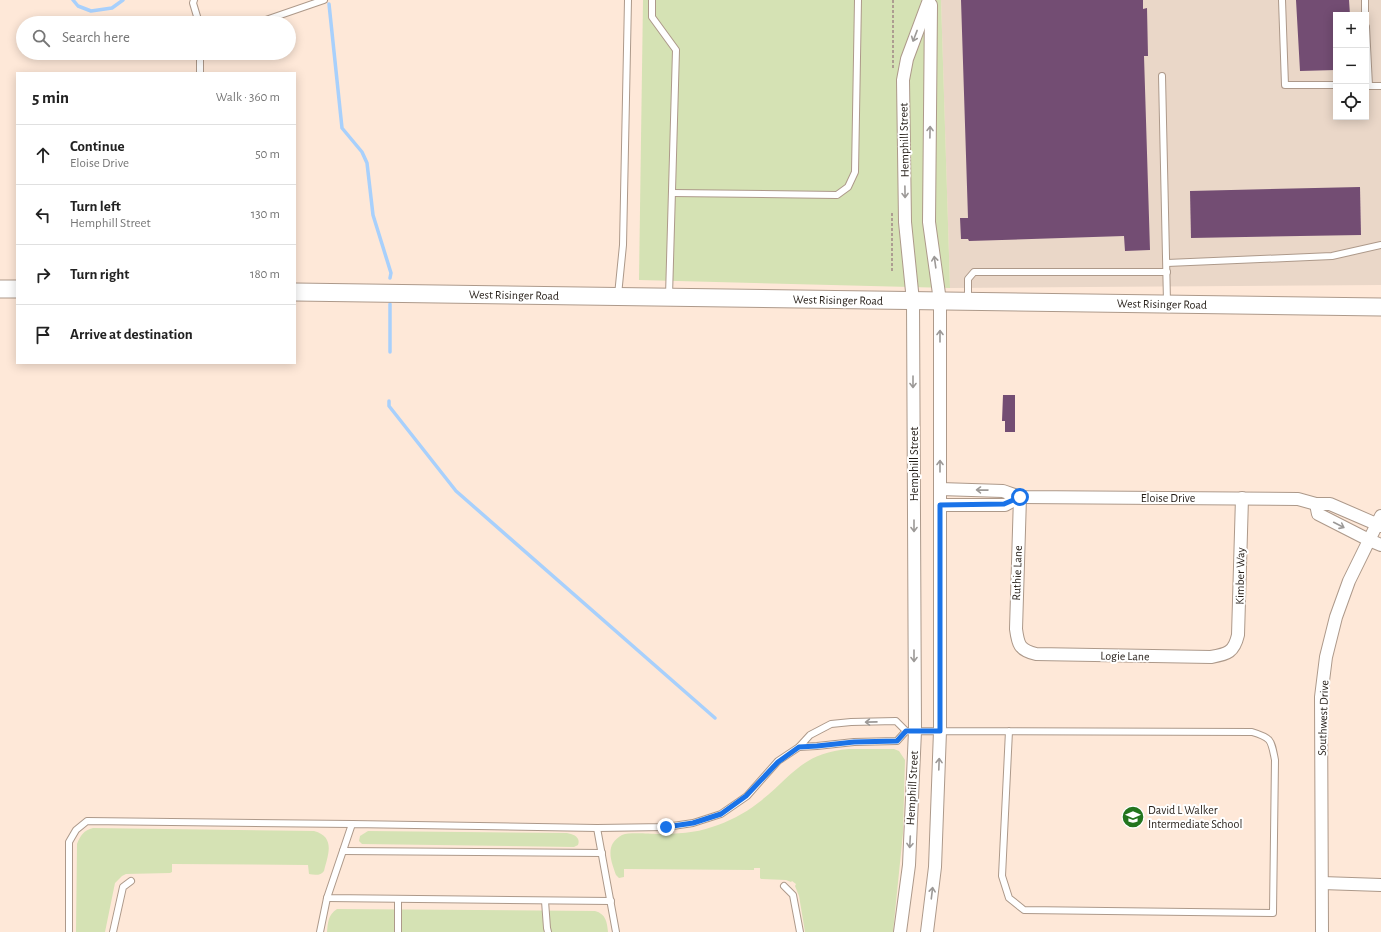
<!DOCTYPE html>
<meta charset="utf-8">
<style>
body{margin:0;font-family:"Alegreya Sans",sans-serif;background:#f6f6f6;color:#222}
.controls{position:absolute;right:12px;top:12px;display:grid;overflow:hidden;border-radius:0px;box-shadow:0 2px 10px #0003}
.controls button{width:36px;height:36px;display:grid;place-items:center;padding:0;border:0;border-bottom:1px solid #e0e0e0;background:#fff;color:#222;font:20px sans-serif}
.stop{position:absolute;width:12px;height:12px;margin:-9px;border:3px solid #1a73e8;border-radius:50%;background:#fff}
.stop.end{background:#1a73e8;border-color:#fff;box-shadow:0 1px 4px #0008}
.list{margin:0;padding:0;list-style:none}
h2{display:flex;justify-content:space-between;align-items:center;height:52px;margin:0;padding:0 16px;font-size:17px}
h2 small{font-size:13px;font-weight:400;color:#767676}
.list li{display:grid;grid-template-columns:26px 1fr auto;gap:12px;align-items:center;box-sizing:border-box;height:60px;padding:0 16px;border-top:1px solid #e0e0e0}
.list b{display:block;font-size:15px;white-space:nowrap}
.list p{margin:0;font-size:13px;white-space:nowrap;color:#767676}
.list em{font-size:13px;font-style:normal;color:#767676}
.icon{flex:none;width:22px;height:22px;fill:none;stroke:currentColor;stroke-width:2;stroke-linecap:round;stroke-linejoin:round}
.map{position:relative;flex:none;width:1381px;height:932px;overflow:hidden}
.search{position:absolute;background:#fff;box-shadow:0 2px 10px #0003;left:16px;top:16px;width:280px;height:44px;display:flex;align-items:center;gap:10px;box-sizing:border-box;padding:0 14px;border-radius:22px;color:#767676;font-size:15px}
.panel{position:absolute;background:#fff;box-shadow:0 2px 10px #0003;left:16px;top:72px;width:280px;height:292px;border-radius:0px}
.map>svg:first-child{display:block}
.industrial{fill:#ead7c8;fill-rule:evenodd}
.green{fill:#d5e2b4}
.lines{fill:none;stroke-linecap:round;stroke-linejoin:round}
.stream{stroke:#a8d0fc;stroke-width:3.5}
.building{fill:#734d73}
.lane-casing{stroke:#ad998a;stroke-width:8}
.street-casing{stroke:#ad998a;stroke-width:14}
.secondary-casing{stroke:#ad998a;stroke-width:19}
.path{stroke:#ad9d91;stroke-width:2;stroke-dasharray:3 2;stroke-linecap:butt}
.lane{stroke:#fff;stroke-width:6}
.street{stroke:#fff;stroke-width:12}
.secondary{stroke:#fff;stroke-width:17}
.oneway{stroke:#9c9997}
.route{stroke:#1a73e8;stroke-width:5}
.labels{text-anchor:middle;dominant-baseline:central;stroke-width:4;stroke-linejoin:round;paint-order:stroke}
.street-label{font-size:12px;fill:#241d17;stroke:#fff}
.poi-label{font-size:12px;fill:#241d17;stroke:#fff;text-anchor:start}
</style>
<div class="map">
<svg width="1381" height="932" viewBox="0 0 1381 932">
<rect width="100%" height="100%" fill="#fee8d8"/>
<path class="industrial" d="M941,0H1381V285L950,288ZM1336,15H1366V117H1336Z"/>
<g class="green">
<polygon points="643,0 941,0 950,288 639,280"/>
<path d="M849,749H894L899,751L905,760L903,833L893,932H805L799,896L795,886L796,884L792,881L791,882L786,880L761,879L760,878V868H754V870L624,869V877L619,878L616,875C613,866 607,853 613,843C615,840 618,837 622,835C630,832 649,834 658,834C677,834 695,833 712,827C728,822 744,814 758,803C792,777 801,753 849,749Z"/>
<path d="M93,828L314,831C336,837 328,855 324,871C321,876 314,875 309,874L308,865L172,864V872L170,873L126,874L122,876L115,883L105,932H76L77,844C80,836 84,830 93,828Z"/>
<path d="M368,831L567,833C573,834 581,837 578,845L574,847L362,844L359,841L360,836Z"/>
<path d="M337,909L595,911C606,914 607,922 608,932H327C328,922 328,915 337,909Z"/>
</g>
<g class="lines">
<g class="stream">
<polyline points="73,0 78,6 91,11 112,8 123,0"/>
<polyline points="329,4 342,128 362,152 367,163 373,215 391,273 390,278"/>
<polyline points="390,304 390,352"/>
<polyline points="389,401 389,406 456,491 715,718"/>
</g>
</g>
<g class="building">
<polygon points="961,0 1143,0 1143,9 1147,8 1148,56 1144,56 1150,250 1125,251 1124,236 969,241 968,239 961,239 960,218 968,218"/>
<polygon points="1296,0 1349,0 1350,15 1336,15 1336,70 1300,71"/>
<polygon points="1360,187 1361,235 1191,238 1190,191"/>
<polygon points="1003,395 1015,395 1015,432 1005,432 1005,421 1002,421"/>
</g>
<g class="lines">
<g class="lane-casing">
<g id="lane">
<polyline points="194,0 193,3 199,23"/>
<polyline points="652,0 652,17 676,50 669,296"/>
<polyline points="1282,0 1285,85 1336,85"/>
<polyline points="1365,0 1365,15"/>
<polyline points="257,23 324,0"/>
<polyline points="1366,27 1369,86"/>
<polyline points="200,73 200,59 202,53"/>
<polyline points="1162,76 1167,302"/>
<polyline points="1367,86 1381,86"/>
<polyline points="672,193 837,195 848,187 855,172 858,0"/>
<polyline points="1167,263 1332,256 1381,245"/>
<polyline points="618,295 623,245 628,0"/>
<polyline points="968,300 968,279 974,272 1167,272"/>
<path d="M906,731L897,741L854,742L817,746L799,747L810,735L831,724L851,722L896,721L906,731L1252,732C1272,738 1271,740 1275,760L1273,913L1024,910L1009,898L1002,876L1009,731"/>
<polyline points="597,828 352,824 327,898 611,901"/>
<polyline points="343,851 602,853"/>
<polyline points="784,886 793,895 800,932"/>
<polyline points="398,899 398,932"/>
<polyline points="545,901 547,928 548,932"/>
<polyline points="69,932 69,842 76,830 87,821 352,824"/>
<polyline points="113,932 123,887 131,881"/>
<polyline points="320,932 327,898"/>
<polyline points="616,932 597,828 666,827 693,823 721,814 747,796 778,761 799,747"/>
</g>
</g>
<g class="street-casing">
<g id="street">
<polyline points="940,489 1003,491 1020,497 1298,499 1316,504 1330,504 1381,526"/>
<path d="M1020,497L1016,629C1018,644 1019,650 1036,654L1211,657C1228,654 1234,652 1238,635L1242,498"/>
<polyline points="1316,504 1318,514 1369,540 1381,545"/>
<polyline points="940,505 1005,505 1020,497"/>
<polyline points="1322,883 1381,885"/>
<polyline points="900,932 909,865 915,731 913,301 905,222 903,80 907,59 929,0"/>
<polyline points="927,932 935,867 940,731 940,301 929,222 931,5"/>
<polyline points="1322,932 1321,697 1326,657 1336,617 1349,581 1381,516"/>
</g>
</g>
<g class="secondary-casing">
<g id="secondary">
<polyline points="0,289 17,289"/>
<polyline points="295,292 1381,307"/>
</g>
</g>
<g class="path">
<polyline points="893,68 893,0"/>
<polyline points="892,271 892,212"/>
</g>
<use href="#lane" class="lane"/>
<use href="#street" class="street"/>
<use href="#secondary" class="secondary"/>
</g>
<defs><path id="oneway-shaft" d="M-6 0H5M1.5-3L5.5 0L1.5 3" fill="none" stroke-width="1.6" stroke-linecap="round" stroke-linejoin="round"/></defs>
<g class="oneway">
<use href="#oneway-shaft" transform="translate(915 36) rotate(111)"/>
<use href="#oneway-shaft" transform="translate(930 132) rotate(-89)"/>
<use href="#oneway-shaft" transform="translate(905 192) rotate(89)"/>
<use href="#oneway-shaft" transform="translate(935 262) rotate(-98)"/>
<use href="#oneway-shaft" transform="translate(940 336) rotate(-90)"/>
<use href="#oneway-shaft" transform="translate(913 382) rotate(90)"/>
<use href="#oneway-shaft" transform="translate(940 466) rotate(-90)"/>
<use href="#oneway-shaft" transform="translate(982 490) rotate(-179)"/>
<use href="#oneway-shaft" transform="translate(1339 525) rotate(27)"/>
<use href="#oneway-shaft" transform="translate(914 526) rotate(90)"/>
<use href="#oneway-shaft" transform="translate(914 656) rotate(90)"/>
<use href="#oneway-shaft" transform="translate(871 722) rotate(179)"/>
<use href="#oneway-shaft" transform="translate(939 764) rotate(-88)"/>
<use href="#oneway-shaft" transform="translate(910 842) rotate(93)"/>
<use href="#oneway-shaft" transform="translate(932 893) rotate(-83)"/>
</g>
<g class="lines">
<polyline class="route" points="666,827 693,823 721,814 746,796 778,762 799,747 817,746 854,742 897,741 906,731 940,731 940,505 1004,504 1020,497"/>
</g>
<defs>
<g id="school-disc" transform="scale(1.15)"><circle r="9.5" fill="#23751e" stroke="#fff"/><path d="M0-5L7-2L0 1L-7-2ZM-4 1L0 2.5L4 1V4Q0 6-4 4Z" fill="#fff"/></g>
</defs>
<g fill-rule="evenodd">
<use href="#school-disc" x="1133" y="817"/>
</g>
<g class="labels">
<g class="street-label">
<text transform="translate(904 140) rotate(-91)">Hemphill Street</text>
<text transform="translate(514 295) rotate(1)">West Risinger Road</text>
<text transform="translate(838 300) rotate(1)">West Risinger Road</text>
<text transform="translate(1162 304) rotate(1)">West Risinger Road</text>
<text transform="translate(914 464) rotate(-90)">Hemphill Street</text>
<text x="1168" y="498">Eloise Drive</text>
<text transform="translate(1017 573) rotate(-88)">Ruthie Lane</text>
<text transform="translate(1240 576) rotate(-89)">Kimber Way</text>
<text transform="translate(1125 656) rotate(1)">Logie Lane</text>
<text transform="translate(1323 718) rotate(-88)">Southwest Drive</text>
<text transform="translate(912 788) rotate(-87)">Hemphill Street</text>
</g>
<g class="poi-label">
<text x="1148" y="810">David L Walker<tspan x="1148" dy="14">Intermediate School</tspan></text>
</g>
</g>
</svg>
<div class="controls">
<button>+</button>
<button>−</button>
<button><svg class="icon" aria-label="locate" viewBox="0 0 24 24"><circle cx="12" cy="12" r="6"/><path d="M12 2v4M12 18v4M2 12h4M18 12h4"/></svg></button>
</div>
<div class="stop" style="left:1020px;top:497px"></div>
<div class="stop end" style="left:666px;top:827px"></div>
<div class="search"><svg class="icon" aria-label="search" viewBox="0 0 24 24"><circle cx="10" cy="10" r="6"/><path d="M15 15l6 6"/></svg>Search here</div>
<section class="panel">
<h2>5 min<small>Walk · 360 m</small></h2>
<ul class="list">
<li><svg class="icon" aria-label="ahead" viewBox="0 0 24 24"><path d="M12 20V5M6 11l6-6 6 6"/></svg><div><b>Continue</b><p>Eloise Drive</p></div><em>50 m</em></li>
<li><svg class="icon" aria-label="left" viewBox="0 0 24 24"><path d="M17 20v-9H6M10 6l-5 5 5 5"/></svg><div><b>Turn left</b><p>Hemphill Street</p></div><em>130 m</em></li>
<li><svg class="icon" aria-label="right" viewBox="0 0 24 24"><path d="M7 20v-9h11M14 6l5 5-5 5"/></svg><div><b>Turn right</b></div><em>180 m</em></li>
<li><svg class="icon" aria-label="arrive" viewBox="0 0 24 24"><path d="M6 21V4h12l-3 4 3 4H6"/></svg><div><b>Arrive at destination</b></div></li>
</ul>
</section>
</div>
